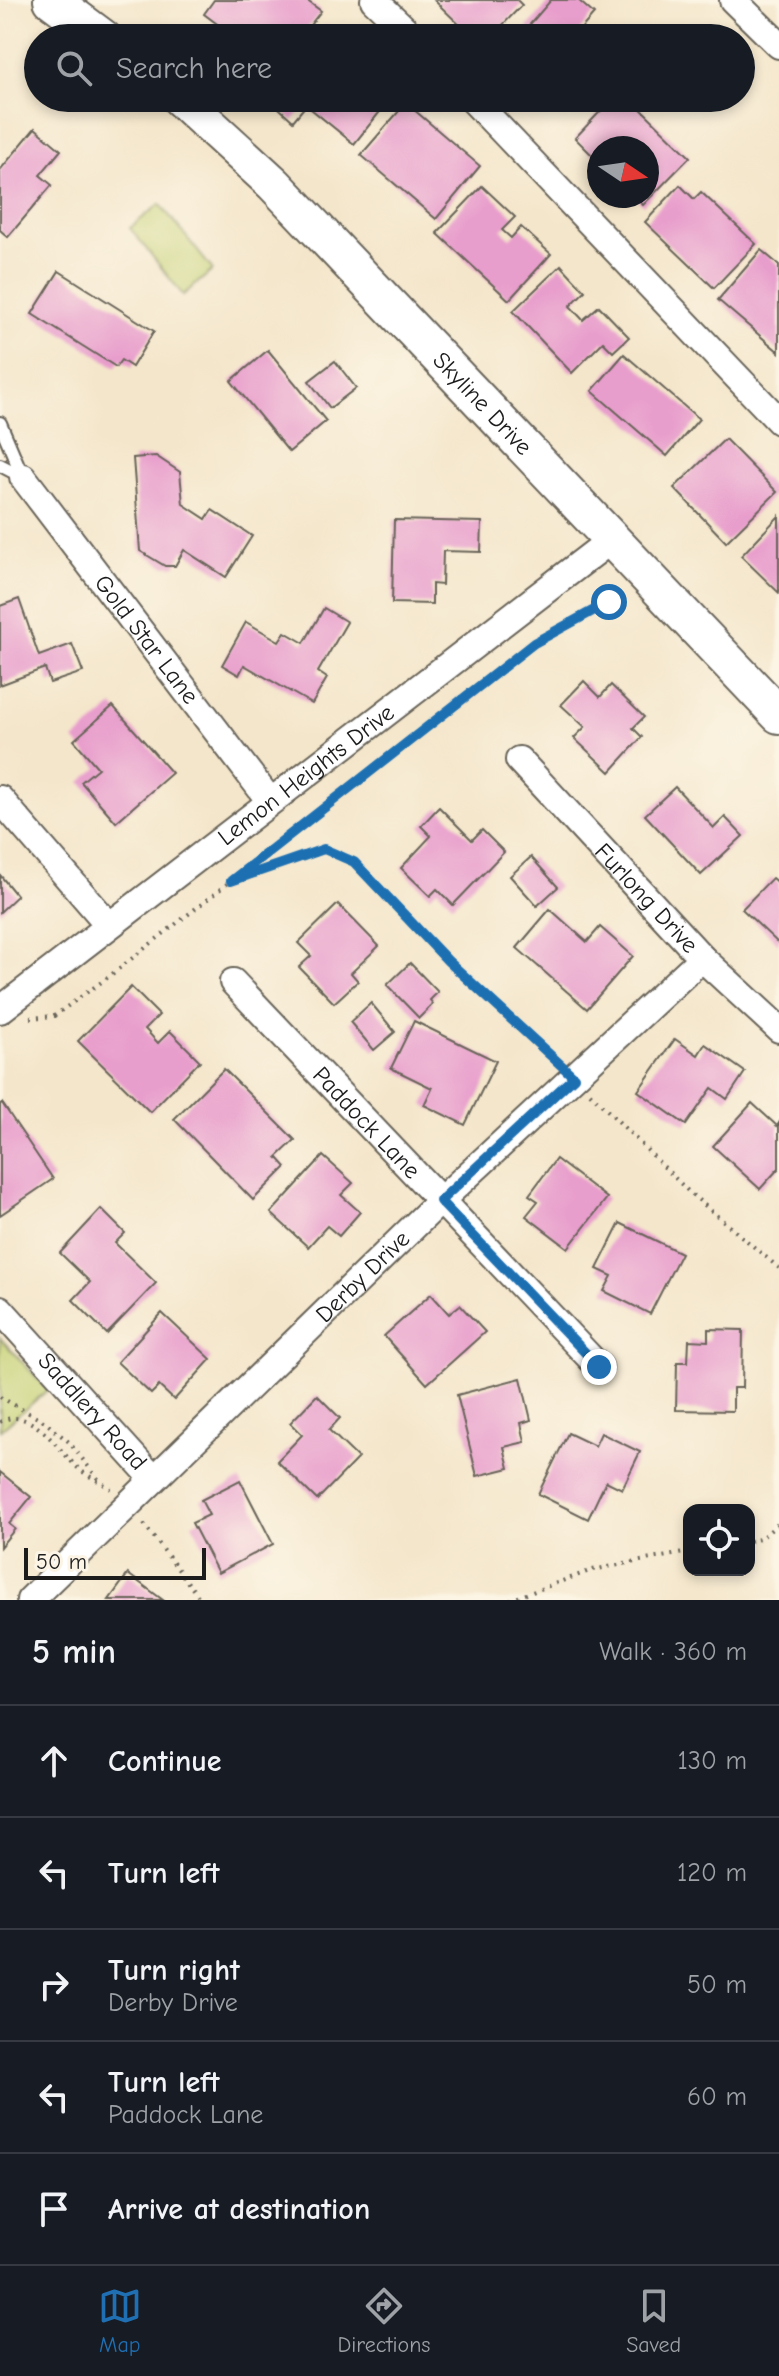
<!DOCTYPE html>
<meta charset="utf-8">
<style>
body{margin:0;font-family:"Comic Neue",sans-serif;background:#20242c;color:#f1f3f6}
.controls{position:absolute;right:24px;bottom:24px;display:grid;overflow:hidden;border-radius:16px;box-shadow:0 4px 12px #0003}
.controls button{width:72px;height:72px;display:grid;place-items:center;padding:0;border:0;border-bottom:2px solid #363941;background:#171b24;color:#f1f3f6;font:40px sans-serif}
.compass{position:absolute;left:587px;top:136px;width:72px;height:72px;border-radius:50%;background:#171b24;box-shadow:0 4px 12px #0003;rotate:103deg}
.scale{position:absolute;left:24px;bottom:20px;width:182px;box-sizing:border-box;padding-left:8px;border:4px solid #1c1c1c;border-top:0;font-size:22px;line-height:28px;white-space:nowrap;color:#1c1c1c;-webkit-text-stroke:6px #fcf5e5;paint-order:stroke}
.stop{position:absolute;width:24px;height:24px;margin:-18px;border:6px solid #1f6fb2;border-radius:50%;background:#fff}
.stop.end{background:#1f6fb2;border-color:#fff;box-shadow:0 2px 8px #0008}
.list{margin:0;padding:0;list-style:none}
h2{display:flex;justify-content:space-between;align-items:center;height:104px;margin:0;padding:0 32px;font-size:34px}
h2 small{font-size:26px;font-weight:400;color:#9ea1a6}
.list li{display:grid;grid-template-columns:52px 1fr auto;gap:24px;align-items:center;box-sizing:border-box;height:112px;padding:0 32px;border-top:2px solid #363941}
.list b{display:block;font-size:30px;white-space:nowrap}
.list p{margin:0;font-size:26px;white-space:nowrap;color:#9ea1a6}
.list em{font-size:26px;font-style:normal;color:#9ea1a6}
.icon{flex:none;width:44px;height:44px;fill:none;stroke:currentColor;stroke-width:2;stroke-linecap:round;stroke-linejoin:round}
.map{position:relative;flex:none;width:779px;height:1600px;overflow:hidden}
.search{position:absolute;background:#171b24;box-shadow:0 4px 12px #0003;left:24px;right:24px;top:24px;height:88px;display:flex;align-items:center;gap:20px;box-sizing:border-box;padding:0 28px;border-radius:44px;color:#9ea1a6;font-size:30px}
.sheet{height:664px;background:#171b24}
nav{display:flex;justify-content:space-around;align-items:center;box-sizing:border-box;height:112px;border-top:2px solid #363941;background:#171b24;font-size:22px;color:#9ea1a6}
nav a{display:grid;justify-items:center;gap:4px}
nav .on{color:#1f6fb2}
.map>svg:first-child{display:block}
.green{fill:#c4d072;stroke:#707647;stroke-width:2}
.building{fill:#e89ecc}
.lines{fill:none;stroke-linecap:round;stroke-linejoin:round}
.lane-casing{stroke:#686359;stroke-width:16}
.street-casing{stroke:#686359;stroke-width:30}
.secondary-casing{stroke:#686359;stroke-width:40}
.path{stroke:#686359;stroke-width:4;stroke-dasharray:2 6;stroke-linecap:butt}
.lane{stroke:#fff;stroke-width:12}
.street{stroke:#fff;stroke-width:26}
.secondary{stroke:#fff;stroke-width:36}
.route{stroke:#1f6fb2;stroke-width:10}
.labels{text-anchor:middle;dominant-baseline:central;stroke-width:7;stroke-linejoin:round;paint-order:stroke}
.street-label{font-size:24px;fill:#1c1c1c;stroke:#fcf5e5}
</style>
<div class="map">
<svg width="779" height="1600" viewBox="0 0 779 1600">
<rect width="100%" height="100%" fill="#fcf5e5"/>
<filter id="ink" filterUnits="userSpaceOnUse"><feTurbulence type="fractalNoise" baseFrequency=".0125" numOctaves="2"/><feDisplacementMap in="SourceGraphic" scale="16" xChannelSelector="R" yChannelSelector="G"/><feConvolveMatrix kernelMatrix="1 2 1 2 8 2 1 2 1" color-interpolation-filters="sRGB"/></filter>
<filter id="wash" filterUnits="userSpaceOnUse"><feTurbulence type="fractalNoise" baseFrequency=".006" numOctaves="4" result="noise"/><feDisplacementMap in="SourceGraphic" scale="32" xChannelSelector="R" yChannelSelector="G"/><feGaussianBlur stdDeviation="1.8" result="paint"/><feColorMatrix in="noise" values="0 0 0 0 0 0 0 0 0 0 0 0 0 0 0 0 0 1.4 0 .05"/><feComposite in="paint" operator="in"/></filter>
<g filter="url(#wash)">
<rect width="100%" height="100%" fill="#f4e6cb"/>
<g class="green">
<polygon points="160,204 213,270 183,295 130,228"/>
<polygon points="0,1338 48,1390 0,1430"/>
</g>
<g id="blocks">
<g class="building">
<polygon points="214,0 306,0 321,11 300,38 236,38 204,14"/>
<polygon points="434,0 517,0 522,5 490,38 473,38"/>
<polygon points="551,0 578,0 594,14 573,38 518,38"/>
<polygon points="326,25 342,38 316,38"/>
<polygon points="268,98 391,98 354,144 306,105 293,121"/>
<polygon points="559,98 587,98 575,112"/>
<polygon points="613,98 630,98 690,157 643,205 634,196 647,196 647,148 599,148 599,162 575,138"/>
<polygon points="406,103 480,166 436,219 361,155"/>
<polygon points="35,128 61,150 40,175 52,185 8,237 0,230 0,170"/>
<polygon points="680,185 694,199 701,192 756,244 714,288 645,222"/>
<polygon points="482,186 515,217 502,230 511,238 521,227 551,254 509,300 437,233"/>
<polygon points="761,250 779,265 779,352 718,300"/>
<polygon points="561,265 585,291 570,306 583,320 599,306 629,337 613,352 603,342 572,373 513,311"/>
<polygon points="59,271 154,331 132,367 121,360 116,367 32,314"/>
<polygon points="268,350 326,421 289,452 231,381"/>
<polygon points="624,354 699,419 667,456 592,391"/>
<polygon points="335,361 356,388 330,408 309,381"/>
<polygon points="725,439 777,492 726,542 674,488"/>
<polygon points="156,456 180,472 183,504 206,519 212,510 252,536 226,577 184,550 175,566 165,566 140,551 133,458"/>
<polygon points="779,516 779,593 741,556"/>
<polygon points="394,520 482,522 481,552 443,551 442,585 432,584 432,604 392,603"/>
<polygon points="19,599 39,656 72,644 83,672 50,683 45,668 0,685 0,606"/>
<polygon points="324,608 347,622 318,672 327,678 312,704 244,665 239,675 222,665 246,622 279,641 285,632 304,643"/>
<polygon points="584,681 600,697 611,685 644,717 633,728 642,737 610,772 574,738 585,727 561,705"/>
<polygon points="113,706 172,773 116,822 81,782 98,768 74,740"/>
<polygon points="675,787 714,828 725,817 743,836 701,875 645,815"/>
<polygon points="439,807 472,840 482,830 504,852 453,905 437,889 430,896 401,868 431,836 421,826"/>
<polygon points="531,857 558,887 537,906 510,876"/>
<polygon points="0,875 17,896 0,912"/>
<polygon points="772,878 779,884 779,944 742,909"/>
<polygon points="338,904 379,946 351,973 358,981 334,1003 299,967 311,956 298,943"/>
<polygon points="550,909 587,942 600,927 633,956 587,1009 517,948"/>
<polygon points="410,963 438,992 430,1000 433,1004 419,1018 387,985"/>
<polygon points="131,987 159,1015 145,1029 158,1043 170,1031 200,1061 150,1112 78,1041"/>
<polygon points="371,1003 395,1032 374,1050 350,1022"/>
<polygon points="414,1021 496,1061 465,1125 424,1105 432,1088 391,1068"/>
<polygon points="675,1039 698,1055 705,1044 745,1072 727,1099 712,1088 686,1125 638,1091"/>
<polygon points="224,1069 295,1140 277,1157 286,1167 253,1200 174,1119"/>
<polygon points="2,1103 53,1179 0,1215 0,1104"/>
<polygon points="752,1103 777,1126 779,1123 779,1168 760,1189 713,1146"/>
<polygon points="323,1156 353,1183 341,1195 360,1212 339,1236 327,1226 308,1247 271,1213"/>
<polygon points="556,1159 607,1198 568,1248 526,1216 538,1201 529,1195"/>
<polygon points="101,1209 125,1233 115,1243 156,1283 107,1334 73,1300 90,1282 60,1253"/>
<polygon points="620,1223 681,1253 650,1314 604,1291 612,1276 597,1269"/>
<polygon points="431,1294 449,1314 460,1305 485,1332 427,1384 384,1336"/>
<polygon points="162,1313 211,1359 174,1400 159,1386 151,1394 117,1362"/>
<polygon points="708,1329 743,1330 742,1388 733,1388 733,1411 676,1410 677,1362 688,1362 689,1340 708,1341"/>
<polygon points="521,1378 531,1420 521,1423 525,1442 504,1447 509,1468 477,1476 457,1395"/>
<polygon points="317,1395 340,1418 329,1430 358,1458 317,1500 277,1461 302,1435 290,1423"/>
<polygon points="568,1433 595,1446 601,1433 640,1452 622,1489 606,1481 588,1519 538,1494"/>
<polygon points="0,1472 31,1497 9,1524 15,1529 0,1547"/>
<polygon points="240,1480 273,1544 218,1573 192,1523 209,1515 201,1500"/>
<polygon points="128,1574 163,1600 109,1600"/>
</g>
</g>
</g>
<g filter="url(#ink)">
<use href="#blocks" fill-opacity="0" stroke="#686359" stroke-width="2"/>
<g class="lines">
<g class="lane-casing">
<g id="lane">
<polyline points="0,423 23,477"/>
<polyline points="0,465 23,477"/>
</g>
</g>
<g class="street-casing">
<g id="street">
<polyline points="374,0 414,38"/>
<polyline points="733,0 779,45"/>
<polyline points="471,98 779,421"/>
<path id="s1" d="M23,477L270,801"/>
<path id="s2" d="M519,760L702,958L779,1029"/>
<polyline points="0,799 108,924"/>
<path id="s3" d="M233,982L599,1367"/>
<path id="s4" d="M0,1010L611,540"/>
<path id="s5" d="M0,1309L152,1477"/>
<path id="s6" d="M30,1600L440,1201L702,958"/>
</g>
</g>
<g class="secondary-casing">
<g id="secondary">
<polyline points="52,0 103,38"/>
<path id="s7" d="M180,98L274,184L779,715"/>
</g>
</g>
<g class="path">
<polyline points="236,879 324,849 354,862 448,961 555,1060"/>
<polyline points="30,1018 54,1016 107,978 534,643 609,602 627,599"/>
<polyline points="590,1093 689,1192 779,1268"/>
<polyline points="0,1397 45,1422 69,1442 99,1480"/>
<path d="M0,1422C31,1404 59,1451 78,1468C88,1477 100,1481 111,1489"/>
<polyline points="144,1524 201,1600"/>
<polyline points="749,1541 760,1539 779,1523"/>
<polyline points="510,1600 592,1570 689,1552"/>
</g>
<use href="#lane" class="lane"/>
<use href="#street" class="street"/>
<use href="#secondary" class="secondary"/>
</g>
</g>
<g class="lines" filter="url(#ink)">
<polyline class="route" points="599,1367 440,1201 574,1077 448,961 354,862 324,849 231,881 534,643 609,602"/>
</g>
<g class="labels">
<g class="street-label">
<text stroke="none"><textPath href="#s7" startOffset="430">Skyline Drive</textPath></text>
<text stroke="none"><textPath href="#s1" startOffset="204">Gold Star Lane</textPath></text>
<text stroke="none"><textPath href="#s4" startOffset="386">Lemon Heights Drive</textPath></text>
<text stroke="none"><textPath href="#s2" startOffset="188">Furlong Drive</textPath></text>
<text stroke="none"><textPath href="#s3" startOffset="194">Paddock Lane</textPath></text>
<text stroke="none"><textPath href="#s6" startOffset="464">Derby Drive</textPath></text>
<text stroke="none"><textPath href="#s5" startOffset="138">Saddlery Road</textPath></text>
</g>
</g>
</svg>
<div class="controls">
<button><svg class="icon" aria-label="locate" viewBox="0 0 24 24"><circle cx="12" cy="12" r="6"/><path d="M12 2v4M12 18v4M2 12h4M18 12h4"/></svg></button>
</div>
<svg class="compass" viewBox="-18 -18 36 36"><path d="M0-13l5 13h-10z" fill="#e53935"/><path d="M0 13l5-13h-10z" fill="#9ea1a6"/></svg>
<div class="scale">50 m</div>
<div class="stop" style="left:609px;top:602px"></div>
<div class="stop end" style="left:599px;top:1367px"></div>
<div class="search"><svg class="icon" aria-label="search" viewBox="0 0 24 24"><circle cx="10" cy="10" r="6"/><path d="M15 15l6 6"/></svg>Search here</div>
</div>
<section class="sheet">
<h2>5 min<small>Walk · 360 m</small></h2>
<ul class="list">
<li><svg class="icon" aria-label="ahead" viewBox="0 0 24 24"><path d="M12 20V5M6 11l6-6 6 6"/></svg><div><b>Continue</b></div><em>130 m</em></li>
<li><svg class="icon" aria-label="left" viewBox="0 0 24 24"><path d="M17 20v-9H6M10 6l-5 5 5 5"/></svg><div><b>Turn left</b></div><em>120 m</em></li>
<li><svg class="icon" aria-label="right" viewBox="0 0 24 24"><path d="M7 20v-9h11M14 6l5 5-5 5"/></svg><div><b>Turn right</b><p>Derby Drive</p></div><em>50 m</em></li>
<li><svg class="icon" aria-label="left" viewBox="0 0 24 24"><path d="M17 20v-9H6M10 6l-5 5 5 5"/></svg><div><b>Turn left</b><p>Paddock Lane</p></div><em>60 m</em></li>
<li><svg class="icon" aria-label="arrive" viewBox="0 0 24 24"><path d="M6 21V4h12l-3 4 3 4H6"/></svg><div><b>Arrive at destination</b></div></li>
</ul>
</section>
<nav>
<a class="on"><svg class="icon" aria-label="map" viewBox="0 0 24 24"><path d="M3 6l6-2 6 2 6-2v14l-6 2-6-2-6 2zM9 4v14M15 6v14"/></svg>Map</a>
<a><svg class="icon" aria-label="directions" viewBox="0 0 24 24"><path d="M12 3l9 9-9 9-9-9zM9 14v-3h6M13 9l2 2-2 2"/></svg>Directions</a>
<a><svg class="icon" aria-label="saved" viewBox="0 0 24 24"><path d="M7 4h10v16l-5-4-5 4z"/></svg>Saved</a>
</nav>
